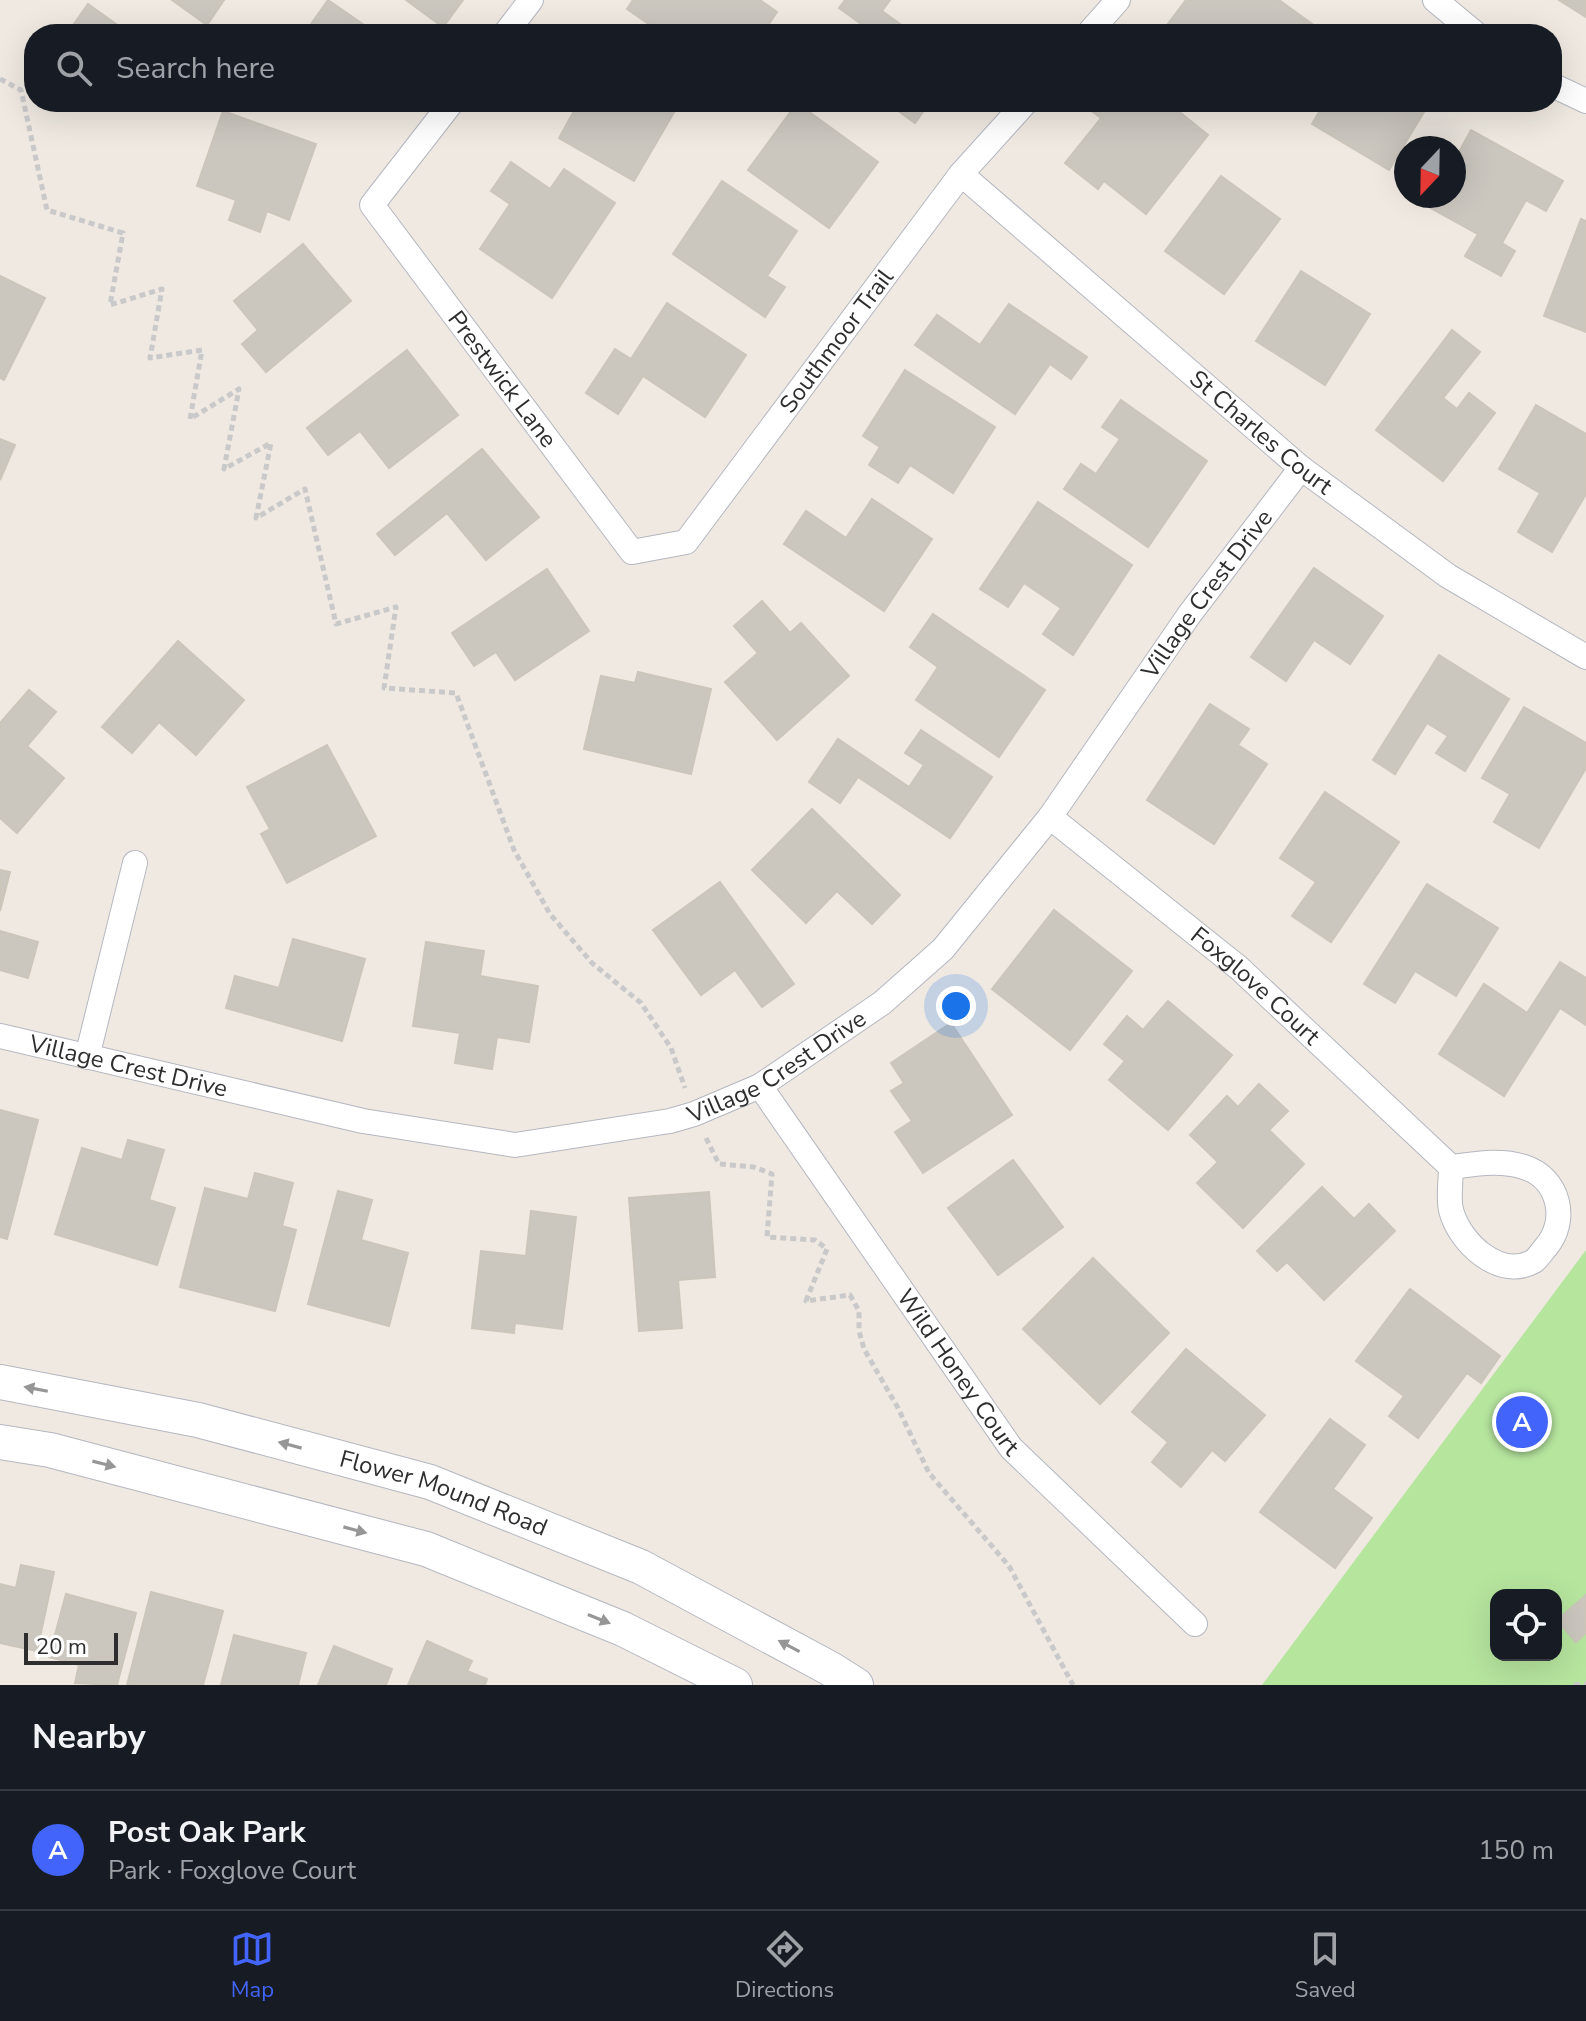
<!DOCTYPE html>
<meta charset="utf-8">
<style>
body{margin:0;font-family:"Nunito Sans",sans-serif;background:#20242c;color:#f1f3f6}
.controls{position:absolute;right:24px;bottom:24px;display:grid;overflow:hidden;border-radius:16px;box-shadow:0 8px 32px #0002}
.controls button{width:72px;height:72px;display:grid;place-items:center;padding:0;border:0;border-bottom:2px solid #363941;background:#171b24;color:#f1f3f6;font:40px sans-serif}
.compass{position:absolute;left:1394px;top:136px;width:72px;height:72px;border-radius:50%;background:#171b24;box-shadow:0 8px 32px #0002;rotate:202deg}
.scale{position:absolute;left:24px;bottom:20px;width:94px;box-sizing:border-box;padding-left:8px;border:4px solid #2e2e2e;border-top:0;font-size:22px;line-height:28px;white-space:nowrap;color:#2e2e2e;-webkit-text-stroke:6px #fff;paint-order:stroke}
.you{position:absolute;left:956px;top:1006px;width:28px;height:28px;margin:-20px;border:6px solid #fff;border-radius:50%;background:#1a73e8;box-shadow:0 0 0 12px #1a73e833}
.badge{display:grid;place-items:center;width:52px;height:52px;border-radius:50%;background:#4264fb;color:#fff;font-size:26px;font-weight:700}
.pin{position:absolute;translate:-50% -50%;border:4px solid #fff;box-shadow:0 2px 8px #0006}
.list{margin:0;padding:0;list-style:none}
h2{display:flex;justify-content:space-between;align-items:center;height:104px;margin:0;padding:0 32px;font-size:34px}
h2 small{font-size:26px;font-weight:400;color:#9ea1a6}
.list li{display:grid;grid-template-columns:52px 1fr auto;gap:24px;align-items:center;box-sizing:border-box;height:120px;padding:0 32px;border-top:2px solid #363941}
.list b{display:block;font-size:30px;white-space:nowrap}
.list p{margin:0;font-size:26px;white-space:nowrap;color:#9ea1a6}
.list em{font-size:26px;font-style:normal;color:#9ea1a6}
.icon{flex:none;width:44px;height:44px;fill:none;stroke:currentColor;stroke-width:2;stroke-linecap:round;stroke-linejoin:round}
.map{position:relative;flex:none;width:1586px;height:1685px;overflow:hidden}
.search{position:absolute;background:#171b24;box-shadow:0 8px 32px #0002;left:24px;right:24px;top:24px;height:88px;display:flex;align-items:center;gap:20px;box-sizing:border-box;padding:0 28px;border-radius:32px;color:#9ea1a6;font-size:30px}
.sheet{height:224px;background:#171b24}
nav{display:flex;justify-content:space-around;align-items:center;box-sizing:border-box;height:112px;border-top:2px solid #363941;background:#171b24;font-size:22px;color:#9ea1a6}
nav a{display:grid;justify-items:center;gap:4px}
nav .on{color:#4264fb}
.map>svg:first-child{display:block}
.green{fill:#b6e59e;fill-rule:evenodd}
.building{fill:#cbc7bf;stroke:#cbc5ba;stroke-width:2}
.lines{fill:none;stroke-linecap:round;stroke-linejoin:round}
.minor-casing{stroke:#b4b7c1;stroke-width:26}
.secondary-casing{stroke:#b4b7c1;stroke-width:36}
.path{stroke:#c9c9c9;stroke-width:5;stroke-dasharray:6 4;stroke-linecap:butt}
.minor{stroke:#fff;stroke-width:24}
.secondary{stroke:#fff;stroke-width:34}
.oneway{fill:#969696}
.labels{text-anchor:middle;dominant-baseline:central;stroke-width:6;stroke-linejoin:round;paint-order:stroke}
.street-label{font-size:24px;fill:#2e2e2e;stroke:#fff}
</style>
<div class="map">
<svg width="1586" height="1685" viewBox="0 0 1586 1685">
<rect width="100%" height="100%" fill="#efe9e1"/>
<path class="green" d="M1586,1250V1685H1262ZM1496,1595H1556V1655H1496Z"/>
<g class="building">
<polygon points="172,0 224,0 207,25"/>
<polygon points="328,0 377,34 304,34"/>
<polygon points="406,0 463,0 443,27"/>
<polygon points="633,0 760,0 777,12 762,34 663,34 627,9"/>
<polygon points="845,0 890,0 882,11 914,34 869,34 871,31 839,8"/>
<polygon points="1186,0 1279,0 1326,34 1171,34 1164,29"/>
<polygon points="1559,0 1586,0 1586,17"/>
<polygon points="88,4 130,34 67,34"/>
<polygon points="579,102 680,102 634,181 559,138"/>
<polygon points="886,102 930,102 915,123"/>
<polygon points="1088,102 1167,102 1208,135 1146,214 1104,181 1098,189 1065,163 1101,118 1085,106"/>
<polygon points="1325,102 1430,102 1389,170 1312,124"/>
<polygon points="797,103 878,162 829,228 748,170"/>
<polygon points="223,111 316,144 289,220 267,211 260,232 229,220 236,200 197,186"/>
<polygon points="1471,130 1563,181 1546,211 1526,200 1502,243 1515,251 1501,276 1465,256 1478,234 1429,207 1435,196 1454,196 1454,161"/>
<polygon points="511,162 550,189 564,169 615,203 552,298 480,249 510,204 491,191"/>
<polygon points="1221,176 1280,219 1224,294 1165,251"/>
<polygon points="722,181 797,231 767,276 785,287 765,317 673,254"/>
<polygon points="1581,219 1586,221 1586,332 1544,316"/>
<polygon points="303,244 351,301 266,372 242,344 258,330 234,301"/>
<polygon points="1301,271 1370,314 1325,385 1256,341"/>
<polygon points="0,276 45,298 4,380 0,378"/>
<polygon points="667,303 746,355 705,417 643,376 618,414 586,393 615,349 631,359"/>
<polygon points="1009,304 1087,357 1071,379 1050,364 1015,414 915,345 937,315 980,345"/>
<polygon points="1452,330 1480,352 1443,398 1457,409 1469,393 1495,413 1443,481 1376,430"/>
<polygon points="407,350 458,415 389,468 360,431 328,455 307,428"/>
<polygon points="905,370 995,427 953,493 910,465 898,483 869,465 880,447 863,436"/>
<polygon points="1121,400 1207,461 1148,547 1064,489 1081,464 1096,474 1120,439 1102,427"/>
<polygon points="1536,405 1586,434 1586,494 1552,552 1518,532 1540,493 1499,469"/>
<polygon points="0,439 15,445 0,480"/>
<polygon points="482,449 539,517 486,560 447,513 395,555 377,534"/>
<polygon points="872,499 932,539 884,611 784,544 806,511 846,538"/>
<polygon points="1038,502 1132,565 1073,655 1043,634 1061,608 1024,583 1008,607 980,589"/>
<polygon points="1314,568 1383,616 1350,664 1314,640 1286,681 1251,657"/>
<polygon points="547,569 589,631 515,680 496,652 474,666 452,633"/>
<polygon points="762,601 790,633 801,623 849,676 777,740 725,682 758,653 734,626"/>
<polygon points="933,614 1045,690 999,757 916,700 938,667 910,647"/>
<polygon points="178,641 244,700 196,755 159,722 132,753 102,727"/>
<polygon points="1439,655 1509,699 1465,771 1436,753 1448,736 1427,723 1395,774 1373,760"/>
<polygon points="638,672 711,689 691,774 584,749 601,676 635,683"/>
<polygon points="29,690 56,712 27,746 64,778 17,833 0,818 0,723"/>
<polygon points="1210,704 1249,729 1238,745 1267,764 1214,844 1147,800"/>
<polygon points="1524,707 1586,743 1586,768 1539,848 1494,822 1510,794 1482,778"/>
<polygon points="921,730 992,777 950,838 858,777 840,803 809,782 838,739 909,787 924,765 905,753"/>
<polygon points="327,745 376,836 287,883 261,834 270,829 247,787"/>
<polygon points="1325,792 1399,842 1331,942 1292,916 1316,882 1280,858"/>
<polygon points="812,809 900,895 872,924 837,891 806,923 752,870"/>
<polygon points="0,870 10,872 0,911"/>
<polygon points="720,882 794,984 762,1007 735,970 701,995 653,930"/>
<polygon points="1427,884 1498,928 1456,996 1415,971 1395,1003 1364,984"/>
<polygon points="1054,910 1132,971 1070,1050 992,989"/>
<polygon points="0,931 38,942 28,978 0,970"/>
<polygon points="293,939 365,959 342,1041 226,1008 235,976 279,988"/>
<polygon points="426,942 484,951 480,976 538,986 529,1042 497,1037 492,1069 455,1063 460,1033 413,1026"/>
<polygon points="1560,962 1586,978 1586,1025 1560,1008 1504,1096 1439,1054 1484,984 1527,1013"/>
<polygon points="1168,1001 1232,1055 1168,1130 1109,1080 1125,1061 1104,1044 1127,1016 1143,1030"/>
<polygon points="951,1023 1012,1115 923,1173 895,1132 912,1121 891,1091 904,1083 891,1063"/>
<polygon points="1259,1084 1288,1111 1269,1130 1304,1164 1243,1228 1197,1183 1218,1162 1190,1135 1227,1096 1238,1107"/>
<polygon points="0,1110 38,1120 7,1239 0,1237"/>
<polygon points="128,1140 164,1150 149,1200 175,1208 157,1265 55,1234 82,1148 122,1160"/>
<polygon points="1013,1160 1063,1227 998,1275 948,1208"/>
<polygon points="255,1173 293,1183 282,1226 296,1230 275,1311 180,1287 205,1188 248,1199"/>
<polygon points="1322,1187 1354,1219 1369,1204 1395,1231 1324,1300 1287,1262 1277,1271 1257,1251"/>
<polygon points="338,1191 372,1200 361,1240 408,1253 389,1326 308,1304"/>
<polygon points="709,1192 715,1277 678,1280 682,1328 639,1331 629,1198"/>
<polygon points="531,1211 576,1217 562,1329 515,1323 514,1333 472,1328 481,1251 526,1256"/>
<polygon points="1093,1258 1169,1333 1100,1404 1023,1329"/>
<polygon points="1410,1289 1500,1356 1481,1383 1467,1373 1418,1438 1389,1416 1404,1396 1356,1361"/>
<polygon points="1186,1349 1265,1415 1225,1461 1212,1450 1181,1487 1152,1462 1168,1442 1132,1412"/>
<polygon points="1330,1419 1365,1445 1333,1489 1372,1518 1335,1568 1260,1512"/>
<polygon points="21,1565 54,1572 37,1651 0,1643 0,1584 16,1588"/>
<polygon points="151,1592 223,1611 203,1685 127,1685"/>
<polygon points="66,1594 136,1613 117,1685 75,1683 79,1665 49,1657"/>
<polygon points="1586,1595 1586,1633 1576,1642 1557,1620"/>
<polygon points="234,1635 306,1653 298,1685 221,1685"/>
<polygon points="427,1641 472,1661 467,1671 487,1679 485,1685 408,1685"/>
<polygon points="334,1646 392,1669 386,1685 318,1685"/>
</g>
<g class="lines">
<g class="minor-casing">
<g id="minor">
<polyline points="1435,0 1476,34"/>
<polyline points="505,34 531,0"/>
<polyline points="1088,34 1118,0"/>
<polyline points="1552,85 1586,101"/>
<path id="s1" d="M452,102L372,205L632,552L686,542L961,174L1026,102"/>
<path id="s2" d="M961,174L1301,468L1448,576L1586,657"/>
<path id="s3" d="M1050,817L1239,968L1451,1167C1451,1180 1448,1197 1451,1210C1459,1242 1500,1281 1534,1261C1538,1258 1543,1250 1546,1247C1569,1220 1559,1178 1524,1167C1500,1159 1475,1164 1451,1167"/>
<path id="s4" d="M0,1036L363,1121L515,1145L670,1121L694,1114L760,1086L882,1003L943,949L1050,817L1189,615L1301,468"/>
<polyline points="87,1057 135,863"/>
<path id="s5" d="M760,1086L1011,1448L1195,1624"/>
</g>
</g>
<g class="secondary-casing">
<g id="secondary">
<path id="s6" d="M0,1382L198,1420L430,1482L641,1567L829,1668L856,1685"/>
<polyline points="0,1442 50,1450 426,1549 623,1629 735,1685"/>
</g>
</g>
<g class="path">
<polyline points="0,79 21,90 47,210 123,233 110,305 162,289 150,358 202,350 190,419 239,389 224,469 271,443 256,518 305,489 336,624 396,607 384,688 456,693 514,850 550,914 592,963 641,1003 671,1048 685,1088"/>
<polyline points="706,1138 719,1164 754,1167 772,1174 767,1237 815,1240 827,1249 806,1301 850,1295 859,1311 859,1331 864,1349 898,1408 929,1473 1009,1566 1073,1685"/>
<polyline points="1574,1685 1586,1684"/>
</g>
<use href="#minor" class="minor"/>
<use href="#secondary" class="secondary"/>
</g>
<defs><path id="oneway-solid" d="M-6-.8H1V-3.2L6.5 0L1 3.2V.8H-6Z" transform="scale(2)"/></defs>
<g class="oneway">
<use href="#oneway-solid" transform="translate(36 1389) rotate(-169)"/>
<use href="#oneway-solid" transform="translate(290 1445) rotate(-165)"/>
<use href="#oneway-solid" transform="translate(104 1464) rotate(14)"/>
<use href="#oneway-solid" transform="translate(355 1530) rotate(15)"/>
<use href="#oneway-solid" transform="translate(599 1619) rotate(22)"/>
<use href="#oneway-solid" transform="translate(789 1646) rotate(-152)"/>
</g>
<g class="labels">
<g class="street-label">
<text stroke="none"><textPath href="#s1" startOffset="870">Southmoor Trail</textPath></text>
<text stroke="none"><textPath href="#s1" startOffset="348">Prestwick Lane</textPath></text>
<text stroke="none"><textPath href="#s2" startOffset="396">St Charles Court</textPath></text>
<text stroke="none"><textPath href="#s4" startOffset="1452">Village Crest Drive</textPath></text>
<text stroke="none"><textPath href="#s3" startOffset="266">Foxglove Court</textPath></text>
<text stroke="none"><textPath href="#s4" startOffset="804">Village Crest Drive</textPath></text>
<text stroke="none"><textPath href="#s4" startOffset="132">Village Crest Drive</textPath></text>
<text stroke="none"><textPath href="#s5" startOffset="348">Wild Honey Court</textPath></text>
<text stroke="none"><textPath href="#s6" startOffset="458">Flower Mound Road</textPath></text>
</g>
</g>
</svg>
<div class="controls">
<button><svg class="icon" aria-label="locate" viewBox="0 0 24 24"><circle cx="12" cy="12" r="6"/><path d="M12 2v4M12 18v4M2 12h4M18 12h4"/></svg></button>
</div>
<svg class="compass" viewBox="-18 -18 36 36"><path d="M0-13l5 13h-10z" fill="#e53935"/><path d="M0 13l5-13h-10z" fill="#9ea1a6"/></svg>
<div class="scale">20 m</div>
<div class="you"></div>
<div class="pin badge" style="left:1522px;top:1422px">A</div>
<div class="search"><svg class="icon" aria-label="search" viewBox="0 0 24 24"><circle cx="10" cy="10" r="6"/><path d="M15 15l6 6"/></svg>Search here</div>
</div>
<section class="sheet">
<h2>Nearby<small></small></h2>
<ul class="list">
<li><span class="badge">A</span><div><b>Post Oak Park</b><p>Park · Foxglove Court</p></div><em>150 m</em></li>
</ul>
</section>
<nav>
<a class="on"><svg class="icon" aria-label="map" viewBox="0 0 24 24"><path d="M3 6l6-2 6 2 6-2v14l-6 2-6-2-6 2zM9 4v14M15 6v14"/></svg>Map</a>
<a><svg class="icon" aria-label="directions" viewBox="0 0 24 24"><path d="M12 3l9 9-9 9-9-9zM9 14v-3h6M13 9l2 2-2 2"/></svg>Directions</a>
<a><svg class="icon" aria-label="saved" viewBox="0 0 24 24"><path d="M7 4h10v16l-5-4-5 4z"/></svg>Saved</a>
</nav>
